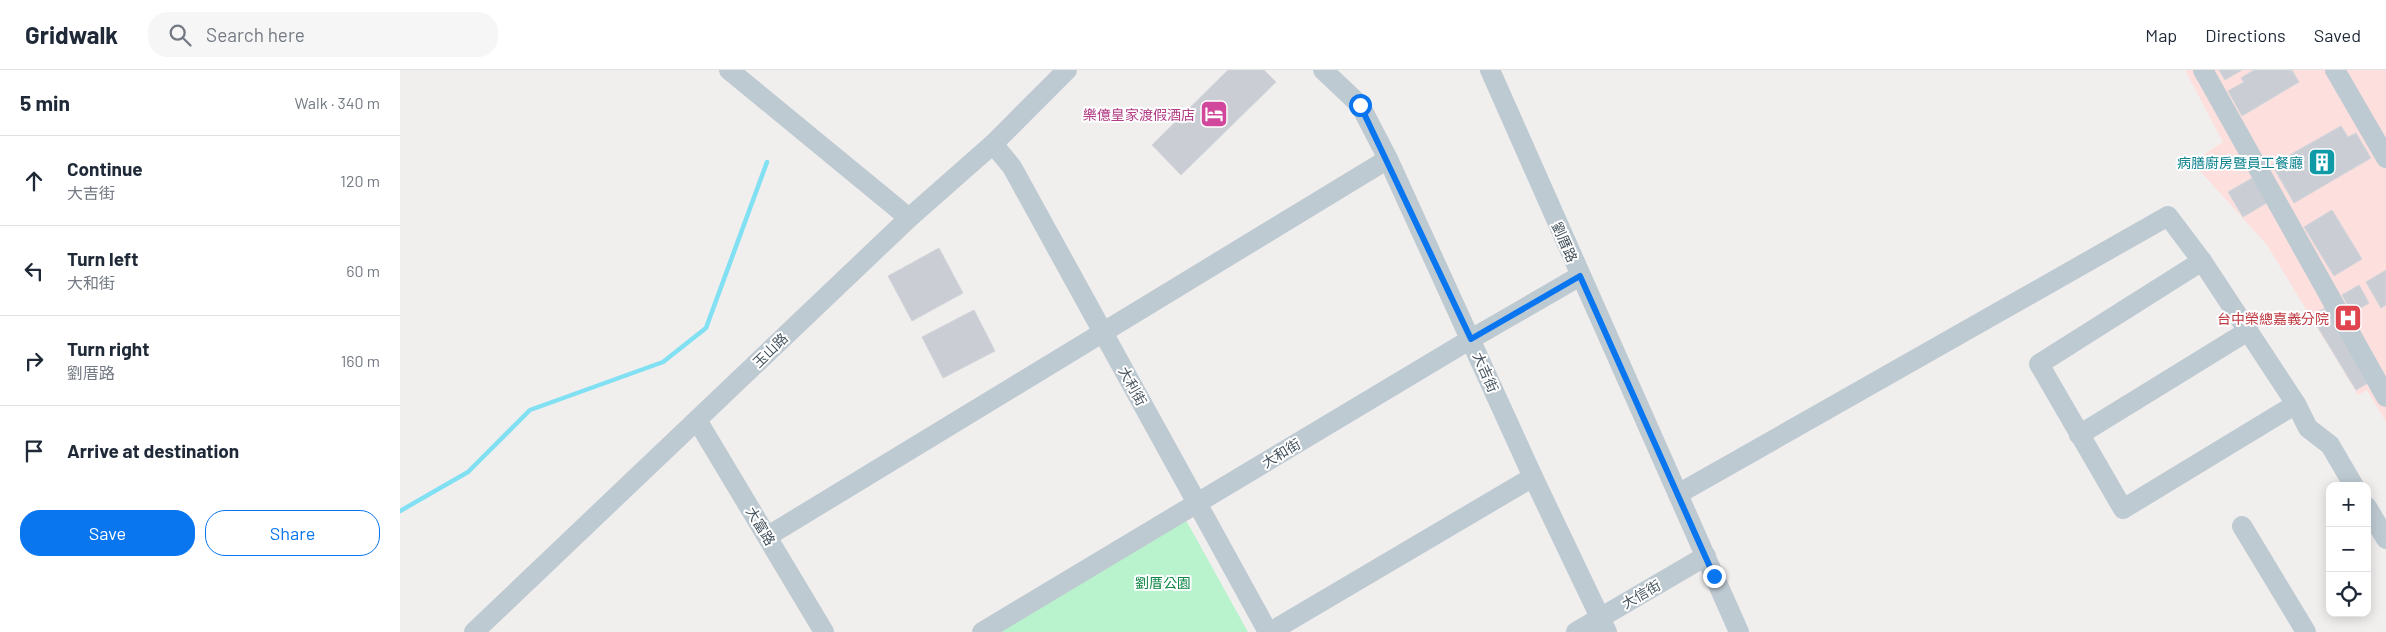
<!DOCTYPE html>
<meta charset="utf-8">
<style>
body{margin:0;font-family:Barlow,"Noto Sans TC",sans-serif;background:#f6f6f7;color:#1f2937}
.controls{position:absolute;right:15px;bottom:15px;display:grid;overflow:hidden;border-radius:10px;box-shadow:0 2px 12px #0003}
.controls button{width:45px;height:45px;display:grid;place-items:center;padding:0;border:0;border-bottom:1px solid #e0e1e3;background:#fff;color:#1f2937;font:25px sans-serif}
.stop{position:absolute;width:15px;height:15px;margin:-11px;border:4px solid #0976f0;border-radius:50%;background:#fff}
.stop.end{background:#0976f0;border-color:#fff;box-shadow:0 1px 5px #0008}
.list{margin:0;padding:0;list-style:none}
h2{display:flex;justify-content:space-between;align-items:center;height:65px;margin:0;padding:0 20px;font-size:21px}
h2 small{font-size:16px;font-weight:400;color:#747a83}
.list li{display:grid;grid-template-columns:32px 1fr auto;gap:15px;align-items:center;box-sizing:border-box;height:90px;padding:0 20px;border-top:1px solid #e0e1e3}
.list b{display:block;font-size:19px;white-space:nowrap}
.list p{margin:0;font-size:16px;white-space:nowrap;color:#747a83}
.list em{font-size:16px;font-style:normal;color:#747a83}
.actions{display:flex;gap:10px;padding:15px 20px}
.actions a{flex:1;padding:11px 0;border:1px solid #0976f0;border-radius:20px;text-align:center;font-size:18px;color:#0976f0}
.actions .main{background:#0976f0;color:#fff}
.icon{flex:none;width:28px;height:28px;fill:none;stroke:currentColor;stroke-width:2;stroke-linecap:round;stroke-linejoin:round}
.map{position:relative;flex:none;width:1986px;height:562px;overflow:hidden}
header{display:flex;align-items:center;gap:30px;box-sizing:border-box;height:70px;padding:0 25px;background:#fff;border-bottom:1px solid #e0e1e3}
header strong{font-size:24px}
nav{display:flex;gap:28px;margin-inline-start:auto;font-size:18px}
.search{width:350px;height:45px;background:#f6f6f7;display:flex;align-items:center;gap:12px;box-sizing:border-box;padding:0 18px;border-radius:20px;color:#747a83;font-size:19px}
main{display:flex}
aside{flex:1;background:#fff}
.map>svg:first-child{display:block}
.medical{fill:#fddfdd}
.green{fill:#b9f3ce}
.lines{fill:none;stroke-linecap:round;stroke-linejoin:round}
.stream{stroke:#82e0f3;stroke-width:4.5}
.building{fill:#caced4;stroke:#d2d5db}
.minor{stroke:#becad2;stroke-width:20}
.route{stroke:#0976f0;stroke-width:6}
.labels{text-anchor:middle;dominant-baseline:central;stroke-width:4;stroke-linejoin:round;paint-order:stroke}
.hotel-label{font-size:14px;fill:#b23c85;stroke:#fff;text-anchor:end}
.culture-label{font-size:14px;fill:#0d838f;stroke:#fff;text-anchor:end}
.street-label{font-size:14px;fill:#45535e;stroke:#fff}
.health-label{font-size:14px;fill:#be3a42;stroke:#fff;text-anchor:end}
.park-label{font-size:14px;fill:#0f8647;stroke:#fff}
</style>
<header>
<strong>Gridwalk</strong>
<div class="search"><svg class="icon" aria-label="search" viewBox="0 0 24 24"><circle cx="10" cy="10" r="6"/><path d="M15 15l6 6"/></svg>Search here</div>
<nav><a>Map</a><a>Directions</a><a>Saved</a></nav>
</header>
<main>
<aside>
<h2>5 min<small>Walk · 340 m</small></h2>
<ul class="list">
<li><svg class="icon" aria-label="ahead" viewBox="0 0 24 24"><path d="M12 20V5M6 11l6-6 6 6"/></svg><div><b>Continue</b><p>大吉街</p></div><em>120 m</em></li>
<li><svg class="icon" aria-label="left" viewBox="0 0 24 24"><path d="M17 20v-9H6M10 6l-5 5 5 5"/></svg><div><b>Turn left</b><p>大和街</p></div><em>60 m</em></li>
<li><svg class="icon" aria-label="right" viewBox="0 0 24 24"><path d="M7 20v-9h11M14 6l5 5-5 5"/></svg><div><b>Turn right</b><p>劉厝路</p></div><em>160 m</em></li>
<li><svg class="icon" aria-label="arrive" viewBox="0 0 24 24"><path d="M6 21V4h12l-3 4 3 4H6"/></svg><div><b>Arrive at destination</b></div></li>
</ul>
<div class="actions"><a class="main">Save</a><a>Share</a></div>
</aside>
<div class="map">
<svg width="1986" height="562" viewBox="0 0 1986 562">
<rect width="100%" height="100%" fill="#f1eeee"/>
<polygon class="medical" points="1785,0 1986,0 1986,352 1967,320 1958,325 1867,175 1792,92 1823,72"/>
<polygon class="green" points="774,449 787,452 848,562 583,562"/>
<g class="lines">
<polyline class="stream" points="0,441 68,402 130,340 263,292 306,258 367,92"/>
</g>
<g class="building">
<polygon points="828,0 864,0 876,12 781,105 752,75"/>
<polygon points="1819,0 1842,0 1825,10"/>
<polygon points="1854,0 1892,0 1899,12 1842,46 1828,21 1844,12 1841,8"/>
<polygon points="1941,56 1948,67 1956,63 1971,88 1894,133 1872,95"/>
<polygon points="1854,107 1868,132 1843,147 1828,122"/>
<polygon points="1932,140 1962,189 1934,206 1904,157"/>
<polygon points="539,178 563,223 512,251 488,206"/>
<polygon points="1986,200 1986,235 1981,238 1966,212"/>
<polygon points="1959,215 1969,233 1952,243 1942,225"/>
<polygon points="1925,238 1970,312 1956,320 1911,246"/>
<polygon points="574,240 595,281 543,308 522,267"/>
</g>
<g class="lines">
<g class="minor">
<polyline points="329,0 509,148"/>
<polyline points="923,0 960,35 988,89 1133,407 1207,562"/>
<polyline points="1090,0 1339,562"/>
<polyline points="1803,0 1986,327"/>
<polyline points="1935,0 1986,88"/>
<polyline points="593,74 612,97 868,562"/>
<polyline points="1802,191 1639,294 1723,439 1896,334"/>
<polyline points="297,350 424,562"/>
<polyline points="1679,365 1848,261"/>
<polyline points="1278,424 1768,146 1802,191 1896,334 1908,358 1930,375 1954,416"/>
<polyline points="1967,437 1986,469"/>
<polyline points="1842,456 1906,562"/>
<polyline points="368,466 988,89"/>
<polyline points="74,562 509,148 593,74 667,0"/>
<polyline points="582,562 1071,269 1180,206"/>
<polyline points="870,562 1133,407"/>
<polyline points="1176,562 1306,486"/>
</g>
</g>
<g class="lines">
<polyline class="route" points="960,35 1071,269 1180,206 1314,506"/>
</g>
<defs>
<g id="hotel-square" transform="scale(1.4375)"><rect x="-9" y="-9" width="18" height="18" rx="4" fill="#d1479c" stroke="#fff"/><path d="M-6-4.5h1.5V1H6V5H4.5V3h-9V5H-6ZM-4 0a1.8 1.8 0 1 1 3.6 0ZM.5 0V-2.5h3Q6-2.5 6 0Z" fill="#fff"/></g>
<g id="building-square" transform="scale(1.4375)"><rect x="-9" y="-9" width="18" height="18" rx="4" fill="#0f9aa8" stroke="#fff"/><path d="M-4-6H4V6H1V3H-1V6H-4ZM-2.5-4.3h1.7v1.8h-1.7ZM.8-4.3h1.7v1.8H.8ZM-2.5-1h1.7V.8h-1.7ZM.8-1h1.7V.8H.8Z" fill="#fff"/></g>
<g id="hospital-square" transform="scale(1.4375)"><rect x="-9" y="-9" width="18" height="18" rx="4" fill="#e0444e" stroke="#fff"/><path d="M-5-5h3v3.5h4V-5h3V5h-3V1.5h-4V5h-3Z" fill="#fff"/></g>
</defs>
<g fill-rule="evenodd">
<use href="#hotel-square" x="814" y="44"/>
<use href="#building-square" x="1922" y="92"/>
<use href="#hospital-square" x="1948" y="248"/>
</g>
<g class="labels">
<g class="hotel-label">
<text x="795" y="44">樂億皇家渡假酒店</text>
</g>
<g class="culture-label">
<text x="1903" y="92">病膳廚房暨員工餐廳</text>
</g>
<g class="street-label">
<text transform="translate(1165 172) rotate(66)">劉厝路</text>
<text transform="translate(370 280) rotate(-44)">玉山路</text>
<text transform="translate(1086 302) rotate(66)">大吉街</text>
<text transform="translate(733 316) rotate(61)">大利街</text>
<text transform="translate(881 383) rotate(-31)">大和街</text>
<text transform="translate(361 456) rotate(59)">大富路</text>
<text transform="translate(1241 524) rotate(-30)">大信街</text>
</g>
<g class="health-label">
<text x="1929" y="248">台中榮總嘉義分院</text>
</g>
<g class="park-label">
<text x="763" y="512">劉厝公園</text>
</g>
</g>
</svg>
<div class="controls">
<button>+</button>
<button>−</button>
<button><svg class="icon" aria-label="locate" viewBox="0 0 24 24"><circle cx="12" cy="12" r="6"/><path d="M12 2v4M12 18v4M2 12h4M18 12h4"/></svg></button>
</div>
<div class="stop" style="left:960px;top:35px"></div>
<div class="stop end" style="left:1314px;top:506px"></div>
</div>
</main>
